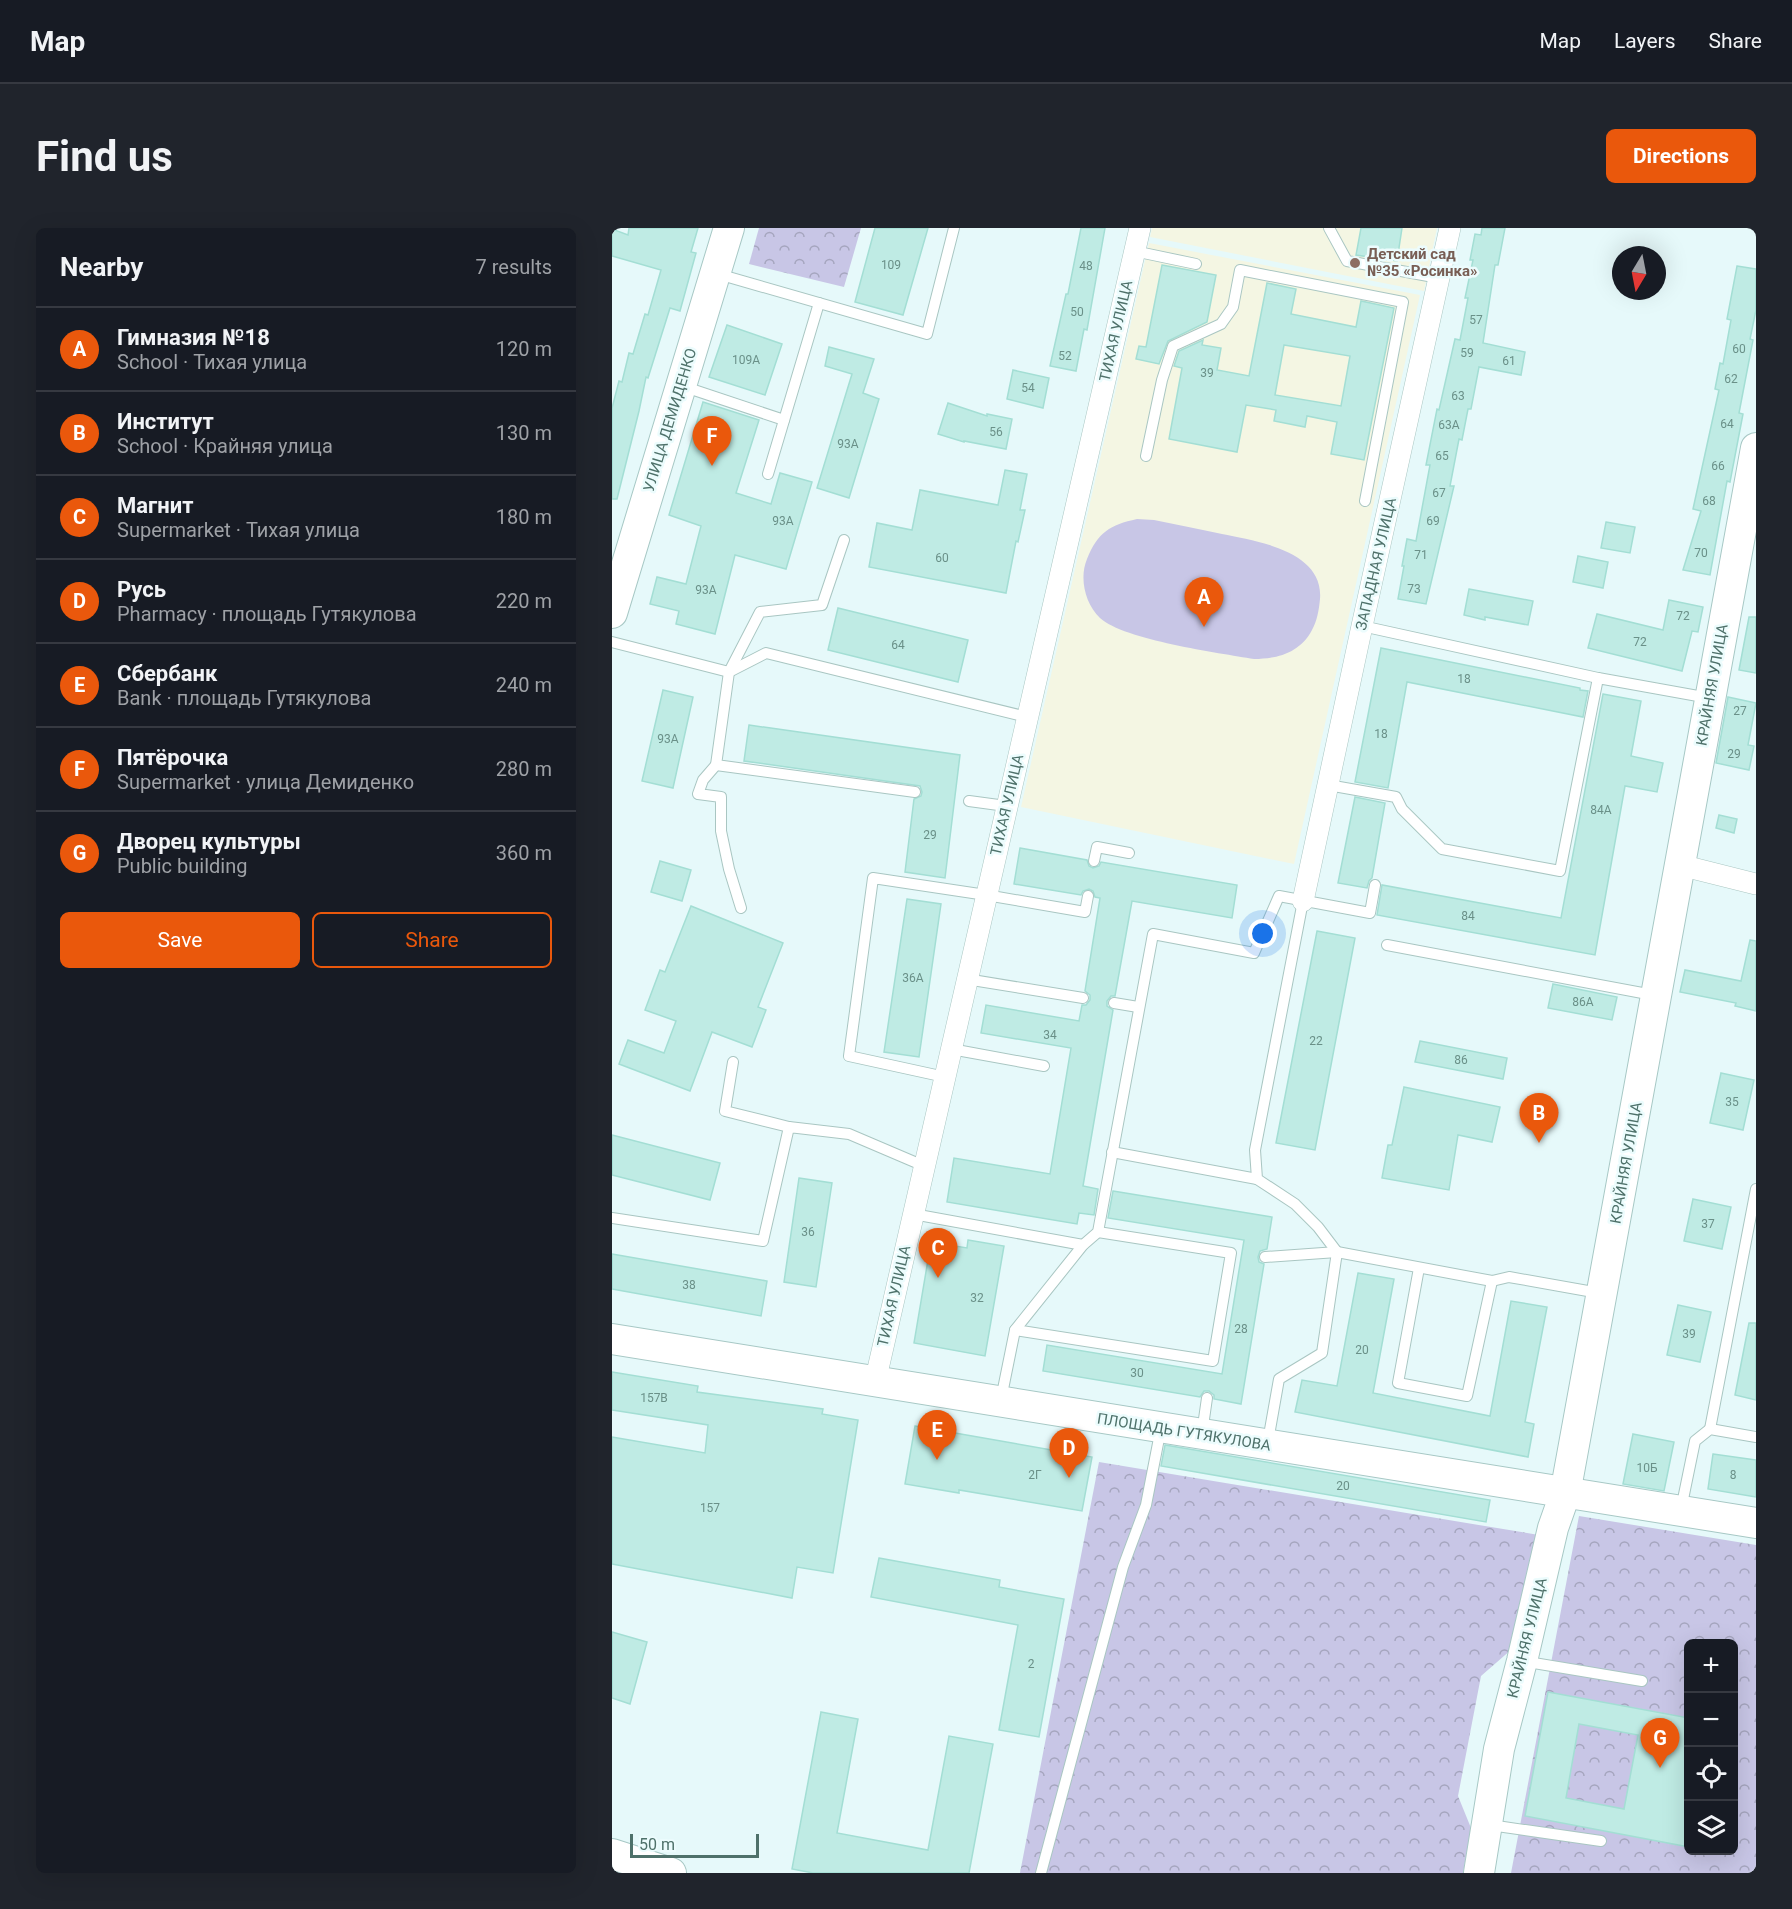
<!DOCTYPE html>
<meta charset="utf-8">
<style>
body{margin:0;font-family:Roboto,sans-serif;background:#20242c;color:#f1f3f6}
.controls{position:absolute;right:18px;bottom:18px;display:grid;overflow:hidden;border-radius:9px;box-shadow:0 6px 24px #0002}
.controls button{width:54px;height:54px;display:grid;place-items:center;padding:0;border:0;border-bottom:2px solid #363941;background:#171b24;color:#f1f3f6;font:30px sans-serif}
.compass{position:absolute;left:1000px;top:18px;width:54px;height:54px;border-radius:50%;background:#171b24;box-shadow:0 6px 24px #0002;rotate:190deg}
.scale{position:absolute;left:18px;bottom:15px;width:129px;box-sizing:border-box;padding-left:6px;border:3px solid #4e716a;border-top:0;font-size:16px;line-height:21px;white-space:nowrap;color:#4e716a;-webkit-text-stroke:4px #ecfcfd;paint-order:stroke}
.you{position:absolute;left:651px;top:706px;width:21px;height:21px;margin:-15px;border:4px solid #fff;border-radius:50%;background:#1a73e8;box-shadow:0 0 0 9px #1a73e833}
.badge{display:grid;place-items:center;width:39px;height:39px;border-radius:50%;background:#ea580c;color:#fff;font-size:20px;font-weight:700}
.pin{position:absolute;translate:-50% -50px;filter:drop-shadow(0 2px 3px #0008)}
.pin::after{content:'';position:absolute;top:32px;width:21px;height:18px;background:inherit;clip-path:polygon(0 0,100% 0,50% 100%)}
.list{margin:0;padding:0;list-style:none}
h2{display:flex;justify-content:space-between;align-items:center;height:78px;margin:0;padding:0 24px;font-size:26px}
h2 small{font-size:20px;font-weight:400;color:#9ea1a6}
.list li{display:grid;grid-template-columns:39px 1fr auto;gap:18px;align-items:center;box-sizing:border-box;height:84px;padding:0 24px;border-top:2px solid #363941}
.list b{display:block;font-size:22px;white-space:nowrap}
.list p{margin:0;font-size:20px;white-space:nowrap;color:#9ea1a6}
.list em{font-size:20px;font-style:normal;color:#9ea1a6}
.actions{display:flex;gap:12px;padding:18px 24px}
.actions a{flex:1;padding:14px 0;border:2px solid #ea580c;border-radius:9px;text-align:center;font-size:21px;color:#ea580c}
.actions .main{background:#ea580c;color:#fff}
.icon{flex:none;width:33px;height:33px;fill:none;stroke:currentColor;stroke-width:2;stroke-linecap:round;stroke-linejoin:round}
.map{position:relative;flex:none;width:1144px;height:1645px;overflow:hidden;border-radius:9px}
header{display:flex;align-items:center;gap:36px;box-sizing:border-box;height:84px;padding:0 30px;background:#171b24;border-bottom:2px solid #363941}
header strong{font-size:28px}
nav{display:flex;gap:33px;margin-inline-start:auto;font-size:21px}
.intro{display:flex;align-items:center;justify-content:space-between;box-sizing:border-box;height:144px;padding:0 36px}
h1{margin:0;font-size:42px}
.button{padding:15px 27px;border-radius:9px;background:#ea580c;color:#fff;font-size:21px;font-weight:700}
main{display:flex;gap:36px;padding:0 36px}
aside{flex:1;background:#171b24;border-radius:9px;box-shadow:0 6px 24px #0002}
.map>svg:first-child{display:block}
.education{fill:#f4f6e3}
.grass{fill:#c8c6e6}
.park{fill:url(#park-crowns);fill-rule:evenodd}
.building{fill:#bfebe4;stroke:#a3ded4;stroke-width:1.5;fill-rule:evenodd}
.lines{fill:none;stroke-linecap:round;stroke-linejoin:round}
.lane-casing{stroke:#a9c6c2;stroke-width:12}
.street-casing{stroke:#a9c6c2;stroke-width:22}
.secondary-casing{stroke:#a7c8c5;stroke-width:32}
.lane{stroke:#fff;stroke-width:10}
.street{stroke:#fff;stroke-width:21}
.secondary{stroke:#fff;stroke-width:30}
.education-dot{fill:#8d6e63;stroke:#ecfcfd;stroke-width:2}
.labels{text-anchor:middle;dominant-baseline:central;stroke-width:5;stroke-linejoin:round;paint-order:stroke}
.number-label{font-size:12px;fill:#6a9088}
.education-label{font-size:15px;font-weight:bold;fill:#785e54;stroke:#ecfcfd;text-anchor:start}
.street-label{font-size:15px;fill:#4e716a;stroke:#ecfcfd}
</style>
<header>
<strong>Map</strong>
<nav><a>Map</a><a>Layers</a><a>Share</a></nav>
</header>
<div class="intro"><h1>Find us</h1><a class="button">Directions</a></div>
<main>
<aside>
<h2>Nearby<small>7 results</small></h2>
<ul class="list">
<li><span class="badge">A</span><div><b>Гимназия №18</b><p>School · Тихая улица</p></div><em>120 m</em></li>
<li><span class="badge">B</span><div><b>Институт</b><p>School · Крайняя улица</p></div><em>130 m</em></li>
<li><span class="badge">C</span><div><b>Магнит</b><p>Supermarket · Тихая улица</p></div><em>180 m</em></li>
<li><span class="badge">D</span><div><b>Русь</b><p>Pharmacy · площадь Гутякулова</p></div><em>220 m</em></li>
<li><span class="badge">E</span><div><b>Сбербанк</b><p>Bank · площадь Гутякулова</p></div><em>240 m</em></li>
<li><span class="badge">F</span><div><b>Пятёрочка</b><p>Supermarket · улица Демиденко</p></div><em>280 m</em></li>
<li><span class="badge">G</span><div><b>Дворец культуры</b><p>Public building</p></div><em>360 m</em></li>
</ul>
<div class="actions"><a class="main">Save</a><a>Share</a></div>
</aside>
<div class="map">
<svg width="1144" height="1645" viewBox="0 0 1144 1645">
<defs>
<pattern id="park-crowns" width="20" height="18" patternUnits="userSpaceOnUse" patternTransform="scale(1.5)"><rect width="20" height="18" fill="#c8c6e6"/><path d="M2 6a3 3 0 1 1 6 0M12 15a3 3 0 1 1 6 0" fill="none" stroke="#a5a5be"/></pattern>
</defs>
<rect width="100%" height="100%" fill="#e6f9fa"/>
<g class="education">
<polygon points="540,0 825,0 812,63 538,9"/>
<polygon points="537,15 808,67 682,636 409,579"/>
</g>
<path class="grass" d="M525,291L542,292C565,297 588,301 610,306C645,313 712,323 708,371C707,382 705,393 700,402C688,425 665,431 642,431C607,425 512,412 488,390C473,376 467,350 475,331C486,304 498,297 525,291Z"/>
<g class="park">
<polygon points="147,0 249,0 232,59 137,36"/>
<polygon points="487,1234 927,1307 900,1421 869,1448 846,1568 859,1600 851,1645 408,1645"/>
<path d="M967,1288L1144,1317V1645H899ZM1076,1416H1122V1622H1076Z"/>
</g>
<g class="building">
<polygon points="17,0 86,0 79,24 84,25 68,83 58,80 36,150 34,149 27,183 5,271 0,271 0,180 7,153 10,154 17,125 21,126 33,86 36,87 49,42 0,28 0,1 16,7"/>
<polygon points="263,0 316,0 291,87 243,74"/>
<polygon points="469,0 493,0 475,102 472,101 464,143 438,138 454,66 456,66"/>
<polygon points="749,0 790,0 785,33 744,27"/>
<polygon points="870,0 893,0 886,37 883,37 871,115 913,124 909,147 867,139 859,181 856,181 850,212 847,211 838,258 842,258 814,376 786,371 792,338 790,338 795,311 804,313 818,237 814,237 825,181 827,182 843,111 848,112 856,70 853,70 861,32 858,32 863,6 869,7"/>
<polygon points="550,37 604,47 595,94 556,113 547,136 524,131 527,118 534,119"/>
<polygon points="1125,38 1144,41 1144,82 1138,111 1141,112 1127,185 1131,186 1118,254 1115,253 1098,347 1071,342 1089,283 1081,281 1107,162 1103,161 1108,135 1111,136 1119,92 1115,91"/>
<path d="M655,55L684,61L679,86L744,99L749,73L782,80L752,232L719,226L725,194L695,188L693,199L662,193L664,182L634,177L625,224L557,211L570,140L562,138L567,123L591,112L590,117L609,120L605,142L637,148ZM672,117L738,128L729,178L663,167Z"/>
<polygon points="115,97 170,116 153,167 97,149"/>
<polygon points="217,119 262,131 251,165 267,171 237,270 205,260 240,146 213,138"/>
<polygon points="401,142 437,150 431,180 395,171"/>
<polygon points="91,174 147,192 124,265 159,276 168,245 200,254 174,341 123,327 103,406 64,396 67,383 38,376 45,349 74,356 89,298 57,287"/>
<polygon points="336,175 375,188 375,186 400,191 394,221 352,213 352,214 326,206"/>
<polygon points="393,242 415,246 408,282 413,282 406,314 404,313 394,365 257,339 265,295 300,302 308,262 386,277"/>
<polygon points="994,294 1023,299 1018,325 989,320"/>
<polygon points="966,328 996,334 991,360 961,354"/>
<polygon points="857,361 921,373 916,397 873,389 873,392 852,387"/>
<polygon points="1057,372 1091,379 1086,404 1080,403 1070,443 976,420 985,386 1051,402"/>
<polygon points="226,380 356,412 346,454 216,422"/>
<polygon points="1137,389 1144,389 1144,445 1127,442"/>
<polygon points="769,420 968,460 968,462 976,463 971,489 795,454 776,560 743,554"/>
<polygon points="51,462 81,469 61,560 30,553"/>
<polygon points="991,466 1029,473 1019,528 1051,535 1045,564 1013,558 983,727 765,687 770,657 949,690"/>
<polygon points="1116,469 1144,475 1136,517 1142,518 1137,542 1104,535"/>
<polygon points="137,497 348,527 333,650 293,644 302,571 309,568 310,564 308,558 132,533"/>
<polygon points="743,569 773,575 760,650 757,653 755,660 726,655"/>
<polygon points="1107,587 1125,591 1122,605 1104,600"/>
<polygon points="408,620 475,632 477,638 481,640 487,638 489,634 625,657 620,690 520,673 503,768 499,768 495,773 495,778 501,782 471,958 486,961 482,987 467,985 465,996 335,974 342,930 438,946 459,820 369,805 374,777 467,793 470,777 474,777 478,772 478,767 473,763 488,670 483,669 481,663 477,661 471,663 469,667 402,656"/>
<polygon points="48,633 79,642 70,673 39,664"/>
<polygon points="295,671 329,676 307,829 272,824"/>
<polygon points="79,678 171,715 146,779 154,782 140,819 100,804 78,863 7,836 16,812 52,825 64,793 33,782 48,742 53,744"/>
<polygon points="705,703 743,710 703,922 664,915"/>
<polygon points="1138,712 1144,713 1144,783 1123,778 1124,775 1068,764 1073,742 1129,753"/>
<polygon points="941,756 1005,769 1000,792 936,780"/>
<polygon points="808,813 895,830 891,851 803,834"/>
<polygon points="1109,845 1142,852 1131,902 1098,895"/>
<polygon points="792,859 888,879 880,914 846,907 837,962 770,950 776,917 780,917"/>
<polygon points="0,907 108,935 98,972 0,947"/>
<polygon points="187,950 220,955 204,1059 172,1054"/>
<polygon points="501,963 660,989 655,1021 648,1023 646,1029 647,1034 652,1036 629,1176 602,1171 602,1167 597,1163 592,1163 588,1169 431,1143 435,1117 610,1146 632,1012 496,990"/>
<polygon points="1081,971 1119,979 1110,1021 1072,1013"/>
<polygon points="356,1012 392,1018 373,1128 302,1115 319,1014 355,1020"/>
<polygon points="0,1026 155,1053 149,1088 0,1061"/>
<polygon points="746,1045 782,1051 761,1165 878,1188 899,1073 935,1079 913,1194 922,1196 916,1229 683,1184 690,1152 725,1158"/>
<polygon points="1066,1077 1099,1084 1088,1134 1055,1127"/>
<polygon points="1137,1095 1144,1095 1144,1172 1123,1167"/>
<polygon points="0,1144 86,1158 85,1164 211,1181 210,1186 246,1192 221,1345 185,1339 180,1370 0,1336 0,1209 93,1225 96,1197 0,1182"/>
<polygon points="303,1198 480,1229 470,1283 347,1262 347,1265 293,1256"/>
<polygon points="1021,1206 1062,1214 1052,1263 1011,1256"/>
<polygon points="553,1217 878,1272 874,1294 549,1238"/>
<polygon points="1101,1226 1144,1232 1144,1269 1096,1261"/>
<polygon points="267,1330 388,1352 387,1359 452,1371 427,1509 387,1502 406,1397 259,1369"/>
<polygon points="0,1404 35,1414 18,1476 0,1470"/>
<path d="M936,1464L1077,1490V1619L913,1588ZM967,1496L1026,1507L1012,1581L954,1570Z"/>
<polygon points="209,1484 246,1491 225,1605 316,1622 337,1508 381,1516 357,1645 201,1645 180,1641"/>
</g>
<g class="lines">
<g class="lane-casing">
<g id="lane">
<polyline points="717,0 735,33 827,50"/>
<polyline points="522,23 584,36"/>
<polyline points="106,46 315,106 342,0"/>
<polyline points="70,158 172,192"/>
<polyline points="534,228 550,152 561,118 609,96 621,79 628,42 791,74 753,273"/>
<polyline points="156,246 207,75"/>
<polyline points="232,312 210,377 148,384 117,444 104,537 303,564"/>
<polyline points="750,398 986,450"/>
<polyline points="0,414 117,444 154,425 415,489"/>
<polyline points="104,537 91,552 86,566 109,569 109,603 117,641 129,680"/>
<polyline points="716,557 784,569 790,581 830,621 948,643 986,450 1097,470"/>
<polyline points="357,573 394,578"/>
<polyline points="482,633 485,619 517,625"/>
<polyline points="691,673 643,922 645,951 683,976 706,999 725,1024"/>
<polyline points="775,717 1041,767"/>
<polyline points="354,751 471,770"/>
<polyline points="502,775 526,779"/>
<polyline points="339,821 432,838"/>
<polyline points="121,834 113,883 177,899"/>
<polyline points="333,849 237,828 261,650 374,667 473,684 476,668"/>
<polyline points="500,924 645,951"/>
<polyline points="301,986 471,1017"/>
<polyline points="0,990 151,1013 177,899 237,906 312,938"/>
<polyline points="653,1029 725,1024"/>
<polyline points="807,1040 786,1155 855,1168 880,1053"/>
<polyline points="403,1102 601,1133 619,1025 486,1004"/>
<polyline points="389,1171 403,1102 471,1017 486,1004 541,706 642,725 667,668 758,685 763,657"/>
<polyline points="1098,1201 1144,961"/>
<polyline points="590,1205 595,1170"/>
<polyline points="656,1213 667,1151 710,1125 725,1024 880,1053 897,1049 987,1065"/>
<polyline points="1069,1281 1083,1213 1098,1201 1144,1209"/>
<polyline points="910,1433 1030,1453"/>
<polyline points="878,1597 989,1613"/>
<polyline points="429,1645 511,1339 534,1277 549,1200"/>
</g>
</g>
<g class="street-casing">
<g id="street">
<polyline points="1068,637 1144,656"/>
<polyline points="691,673 750,398 838,0"/>
<polyline points="263,1154 528,0"/>
</g>
</g>
<g class="secondary-casing">
<g id="secondary">
<polyline points="0,385 117,0"/>
<polyline points="0,1111 1144,1295"/>
<polyline points="0,1626 59,1645"/>
<polyline points="867,1645 887,1521 910,1433 941,1300 953,1266 1144,220"/>
</g>
</g>
<use href="#lane" class="lane"/>
<use href="#street" class="street"/>
<use href="#secondary" class="secondary"/>
</g>
<circle class="education-dot" cx="743" cy="35" r="6"/>
<g class="labels">
<g class="number-label">
<text x="279" y="37">109</text>
<text x="474" y="38">48</text>
<text x="465" y="84">50</text>
<text x="864" y="92">57</text>
<text x="1127" y="121">60</text>
<text x="855" y="125">59</text>
<text x="453" y="128">52</text>
<text x="134" y="132">109А</text>
<text x="897" y="133">61</text>
<text x="595" y="145">39</text>
<text x="1119" y="151">62</text>
<text x="416" y="160">54</text>
<text x="846" y="168">63</text>
<text x="1115" y="196">64</text>
<text x="837" y="197">63А</text>
<text x="384" y="204">56</text>
<text x="236" y="216">93А</text>
<text x="830" y="228">65</text>
<text x="1106" y="238">66</text>
<text x="827" y="265">67</text>
<text x="1097" y="273">68</text>
<text x="171" y="293">93А</text>
<text x="821" y="293">69</text>
<text x="1089" y="325">70</text>
<text x="809" y="327">71</text>
<text x="330" y="330">60</text>
<text x="802" y="361">73</text>
<text x="94" y="362">93А</text>
<text x="1071" y="388">72</text>
<text x="1028" y="414">72</text>
<text x="286" y="417">64</text>
<text x="852" y="451">18</text>
<text x="1128" y="483">27</text>
<text x="769" y="506">18</text>
<text x="56" y="511">93А</text>
<text x="1122" y="526">29</text>
<text x="989" y="582">84А</text>
<text x="318" y="607">29</text>
<text x="856" y="688">84</text>
<text x="301" y="750">36А</text>
<text x="971" y="774">86А</text>
<text x="438" y="807">34</text>
<text x="704" y="813">22</text>
<text x="849" y="832">86</text>
<text x="1120" y="874">35</text>
<text x="1096" y="996">37</text>
<text x="196" y="1004">36</text>
<text x="77" y="1057">38</text>
<text x="365" y="1070">32</text>
<text x="629" y="1101">28</text>
<text x="1077" y="1106">39</text>
<text x="750" y="1122">20</text>
<text x="525" y="1145">30</text>
<text x="42" y="1170">157В</text>
<text x="1035" y="1240">10Б</text>
<text x="423" y="1247">2Г</text>
<text x="1121" y="1247">8</text>
<text x="731" y="1258">20</text>
<text x="98" y="1280">157</text>
<text x="419" y="1436">2</text>
</g>
<g class="education-label">
<text x="755" y="26">Детский сад<tspan x="755" dy="17">№35 «Росинка»</tspan></text>
</g>
<g class="street-label">
<text transform="translate(504 103) rotate(-77)">ТИХАЯ УЛИЦА</text>
<text transform="translate(58 192) rotate(-73)">УЛИЦА ДЕМИДЕНКО</text>
<text transform="translate(764 336) rotate(-77)">ЗАПАДНАЯ УЛИЦА</text>
<text transform="translate(1100 457) rotate(-80)">КРАЙНЯЯ УЛИЦА</text>
<text transform="translate(395 577) rotate(-77)">ТИХАЯ УЛИЦА</text>
<text transform="translate(1014 935) rotate(-80)">КРАЙНЯЯ УЛИЦА</text>
<text transform="translate(282 1068) rotate(-77)">ТИХАЯ УЛИЦА</text>
<text transform="translate(572 1204) rotate(9)">ПЛОЩАДЬ ГУТЯКУЛОВА</text>
<text transform="translate(915 1410) rotate(-76)">КРАЙНЯЯ УЛИЦА</text>
</g>
</g>
</svg>
<div class="controls">
<button>+</button>
<button>−</button>
<button><svg class="icon" aria-label="locate" viewBox="0 0 24 24"><circle cx="12" cy="12" r="6"/><path d="M12 2v4M12 18v4M2 12h4M18 12h4"/></svg></button>
<button><svg class="icon" aria-label="layers" viewBox="0 0 24 24"><path d="M12 4l9 5-9 5-9-5zM3 14l9 5 9-5"/></svg></button>
</div>
<svg class="compass" viewBox="-18 -18 36 36"><path d="M0-13l5 13h-10z" fill="#e53935"/><path d="M0 13l5-13h-10z" fill="#9ea1a6"/></svg>
<div class="scale">50 m</div>
<div class="you"></div>
<div class="pin badge" style="left:592px;top:399px">A</div>
<div class="pin badge" style="left:927px;top:915px">B</div>
<div class="pin badge" style="left:326px;top:1050px">C</div>
<div class="pin badge" style="left:457px;top:1250px">D</div>
<div class="pin badge" style="left:325px;top:1232px">E</div>
<div class="pin badge" style="left:100px;top:238px">F</div>
<div class="pin badge" style="left:1048px;top:1540px">G</div>
</div>
</main>
